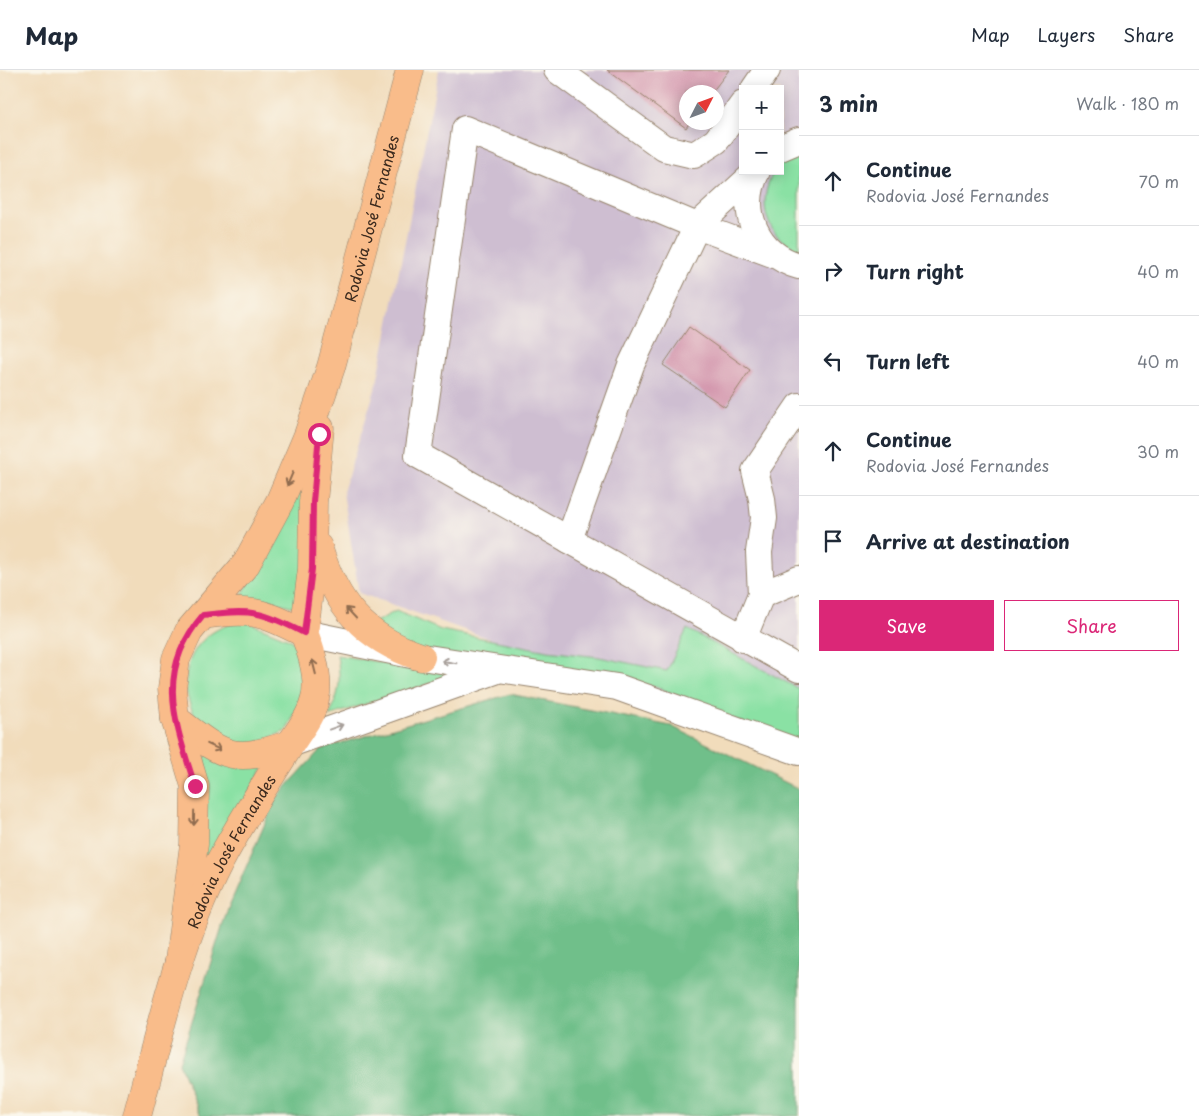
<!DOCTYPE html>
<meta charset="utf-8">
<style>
body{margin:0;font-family:"Playpen Sans",sans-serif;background:#f6f6f7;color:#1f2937}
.controls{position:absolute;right:15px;top:15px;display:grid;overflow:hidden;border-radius:0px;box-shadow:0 2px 12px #0003}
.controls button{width:45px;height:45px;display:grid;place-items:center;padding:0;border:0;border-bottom:1px solid #e0e1e3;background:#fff;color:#1f2937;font:25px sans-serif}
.compass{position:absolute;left:679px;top:15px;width:45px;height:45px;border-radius:50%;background:#fff;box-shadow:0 2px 12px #0003;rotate:48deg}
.stop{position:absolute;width:15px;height:15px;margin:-11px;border:4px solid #db2777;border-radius:50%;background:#fff}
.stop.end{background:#db2777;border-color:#fff;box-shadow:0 1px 5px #0008}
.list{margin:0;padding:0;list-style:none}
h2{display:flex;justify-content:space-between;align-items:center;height:65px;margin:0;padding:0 20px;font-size:21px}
h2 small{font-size:16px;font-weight:400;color:#747a83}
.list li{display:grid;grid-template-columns:32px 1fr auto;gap:15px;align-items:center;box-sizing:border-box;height:90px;padding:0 20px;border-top:1px solid #e0e1e3}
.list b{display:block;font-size:19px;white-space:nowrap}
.list p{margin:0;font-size:16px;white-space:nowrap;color:#747a83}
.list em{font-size:16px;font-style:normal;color:#747a83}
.actions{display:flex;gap:10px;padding:15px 20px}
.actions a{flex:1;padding:11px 0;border:1px solid #db2777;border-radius:0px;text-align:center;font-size:18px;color:#db2777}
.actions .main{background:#db2777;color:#fff}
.icon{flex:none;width:28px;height:28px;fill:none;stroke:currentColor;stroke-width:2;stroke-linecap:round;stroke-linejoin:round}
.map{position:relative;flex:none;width:799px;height:1046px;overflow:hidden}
header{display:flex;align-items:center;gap:30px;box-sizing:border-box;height:70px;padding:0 25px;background:#fff;border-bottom:1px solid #e0e1e3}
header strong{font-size:24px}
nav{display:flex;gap:28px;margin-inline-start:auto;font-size:18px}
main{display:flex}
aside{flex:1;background:#fff}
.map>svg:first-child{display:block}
.industrial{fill:#cebed1;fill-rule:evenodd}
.green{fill:#8ae1a4;stroke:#628661}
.forest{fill:#6fbf8a;stroke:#557454}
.building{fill:#d499af}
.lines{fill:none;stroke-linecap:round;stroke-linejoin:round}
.minor-casing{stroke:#96836c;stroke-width:28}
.major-casing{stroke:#96836c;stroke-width:29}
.minor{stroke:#fff;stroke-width:26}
.major{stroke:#f9bc8a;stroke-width:28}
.oneway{stroke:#906c4f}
.oneway2{stroke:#a79f9a}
.route{stroke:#db2777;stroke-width:6}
.labels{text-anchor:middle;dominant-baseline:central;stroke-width:4.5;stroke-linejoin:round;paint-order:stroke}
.street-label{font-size:15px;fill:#3b2a1e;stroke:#fbf7ec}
</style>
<header>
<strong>Map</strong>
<nav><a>Map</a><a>Layers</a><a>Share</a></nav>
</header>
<main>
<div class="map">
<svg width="799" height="1046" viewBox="0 0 799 1046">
<rect width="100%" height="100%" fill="#fbf7ec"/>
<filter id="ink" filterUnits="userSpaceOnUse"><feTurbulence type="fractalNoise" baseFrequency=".02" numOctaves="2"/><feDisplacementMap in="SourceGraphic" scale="10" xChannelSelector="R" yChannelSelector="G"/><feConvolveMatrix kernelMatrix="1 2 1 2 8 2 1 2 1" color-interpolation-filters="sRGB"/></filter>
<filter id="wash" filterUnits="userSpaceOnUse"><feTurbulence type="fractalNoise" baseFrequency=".0096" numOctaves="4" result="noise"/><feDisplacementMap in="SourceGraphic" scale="20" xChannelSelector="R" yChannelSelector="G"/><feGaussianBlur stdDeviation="1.12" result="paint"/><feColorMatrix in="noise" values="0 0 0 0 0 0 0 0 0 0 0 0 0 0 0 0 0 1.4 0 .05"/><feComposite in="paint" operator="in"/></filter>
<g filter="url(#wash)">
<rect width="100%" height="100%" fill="#f1dcbb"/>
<path class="industrial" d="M439,0H799V677L359,523L343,422L377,313ZM743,19H780V101H743ZM686,22H716V52H686Z"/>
<g class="green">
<path d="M799,84V180C765,167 757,133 773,103L780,101V94Z"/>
<polygon points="312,371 302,539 267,530 238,531 265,487"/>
<polygon points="396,541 441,560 547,581 599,587 667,601 687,559 799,619 799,676 657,617 416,583 368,556"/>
<path d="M245,551L291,570L299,580L308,617L286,661C275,665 261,673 249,674C175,677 157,563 245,551Z"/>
<path d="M337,585L456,605L329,646C340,623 341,611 337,585Z"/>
<polygon points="205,676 267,691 198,813 206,716"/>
</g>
<polygon class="forest" points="510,624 671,656 799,719 799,1046 201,1046 179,993 227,841 276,728 321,679"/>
<g id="blocks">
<g class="building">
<polygon points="607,0 729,0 712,22 686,22 686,52 690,52 686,58"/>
<polygon points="689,257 750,300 725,337 663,295"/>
</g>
</g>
</g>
<g filter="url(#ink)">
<use href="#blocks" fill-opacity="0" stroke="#96836c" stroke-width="1"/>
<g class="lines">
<g class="minor-casing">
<g id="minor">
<polyline points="557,0 664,78 694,85 716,71 743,34"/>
<polyline points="754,19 767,0"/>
<polyline points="780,78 799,70"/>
<path d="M757,101C737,141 757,184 799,196"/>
<polyline points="775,185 697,156 465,59 418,385 799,599"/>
<polyline points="569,470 631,295 697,156 756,102"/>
<polyline points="761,525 799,509"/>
<polyline points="304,563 421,587 617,617 799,682"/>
<polyline points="743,569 761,525 759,482 764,448 762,429 755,401 799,336"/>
<polyline points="290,674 495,601"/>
</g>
</g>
<g class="major-casing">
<g id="major">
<path d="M318,477C336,534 363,568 421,587"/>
<polyline points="304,563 312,499 313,432 320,358"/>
<path d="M175,649C222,684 230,696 290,674"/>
<path id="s1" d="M179,891L194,774L195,716L175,649L172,618L176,589L189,561L246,494L280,431L308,365L331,297L410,0"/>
<path id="s2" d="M137,1046C161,957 180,864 225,782C245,746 268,710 290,675C299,660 311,647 315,629C320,608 312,583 304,563C260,541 252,538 203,545"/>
</g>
</g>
<use href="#minor" class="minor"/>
<use href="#major" class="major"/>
</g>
<defs><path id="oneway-shaft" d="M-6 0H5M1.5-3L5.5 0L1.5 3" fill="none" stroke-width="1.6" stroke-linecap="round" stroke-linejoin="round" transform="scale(1.25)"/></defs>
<g class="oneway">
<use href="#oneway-shaft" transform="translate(290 409) rotate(113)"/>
<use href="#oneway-shaft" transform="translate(351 543) rotate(-133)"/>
<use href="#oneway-shaft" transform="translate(314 597) rotate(-104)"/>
<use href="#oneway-shaft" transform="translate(214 677) rotate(25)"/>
<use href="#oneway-shaft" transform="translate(194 748) rotate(91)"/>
</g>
<g class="oneway2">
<use href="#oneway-shaft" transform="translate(449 592) rotate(-171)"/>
<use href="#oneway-shaft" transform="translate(336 657) rotate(-20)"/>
</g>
</g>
<g class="lines" filter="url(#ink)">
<path class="route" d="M195,716C175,652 154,602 203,545C252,539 260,541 304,563L312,499L313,432L319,364"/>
</g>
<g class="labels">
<g class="street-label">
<text stroke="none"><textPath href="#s1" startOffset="794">Rodovia José Fernandes</textPath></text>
<text stroke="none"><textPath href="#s2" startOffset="282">Rodovia José Fernandes</textPath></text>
</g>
</g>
</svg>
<div class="controls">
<button>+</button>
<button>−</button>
</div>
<svg class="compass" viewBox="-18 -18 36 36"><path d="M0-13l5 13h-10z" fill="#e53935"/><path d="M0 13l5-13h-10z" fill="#747a83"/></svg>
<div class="stop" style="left:319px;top:364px"></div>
<div class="stop end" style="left:195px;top:716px"></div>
</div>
<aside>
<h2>3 min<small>Walk · 180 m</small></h2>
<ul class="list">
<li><svg class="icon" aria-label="ahead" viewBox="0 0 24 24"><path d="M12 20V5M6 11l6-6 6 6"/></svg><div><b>Continue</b><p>Rodovia José Fernandes</p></div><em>70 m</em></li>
<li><svg class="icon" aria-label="right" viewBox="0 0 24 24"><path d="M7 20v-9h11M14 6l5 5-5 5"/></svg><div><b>Turn right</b></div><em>40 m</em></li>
<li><svg class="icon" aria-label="left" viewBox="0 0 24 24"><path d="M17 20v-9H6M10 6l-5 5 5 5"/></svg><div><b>Turn left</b></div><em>40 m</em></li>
<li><svg class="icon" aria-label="ahead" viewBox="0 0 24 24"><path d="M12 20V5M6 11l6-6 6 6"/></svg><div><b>Continue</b><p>Rodovia José Fernandes</p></div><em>30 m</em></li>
<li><svg class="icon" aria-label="arrive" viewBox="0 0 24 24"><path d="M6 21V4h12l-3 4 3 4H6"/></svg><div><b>Arrive at destination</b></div></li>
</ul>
<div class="actions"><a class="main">Save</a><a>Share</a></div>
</aside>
</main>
